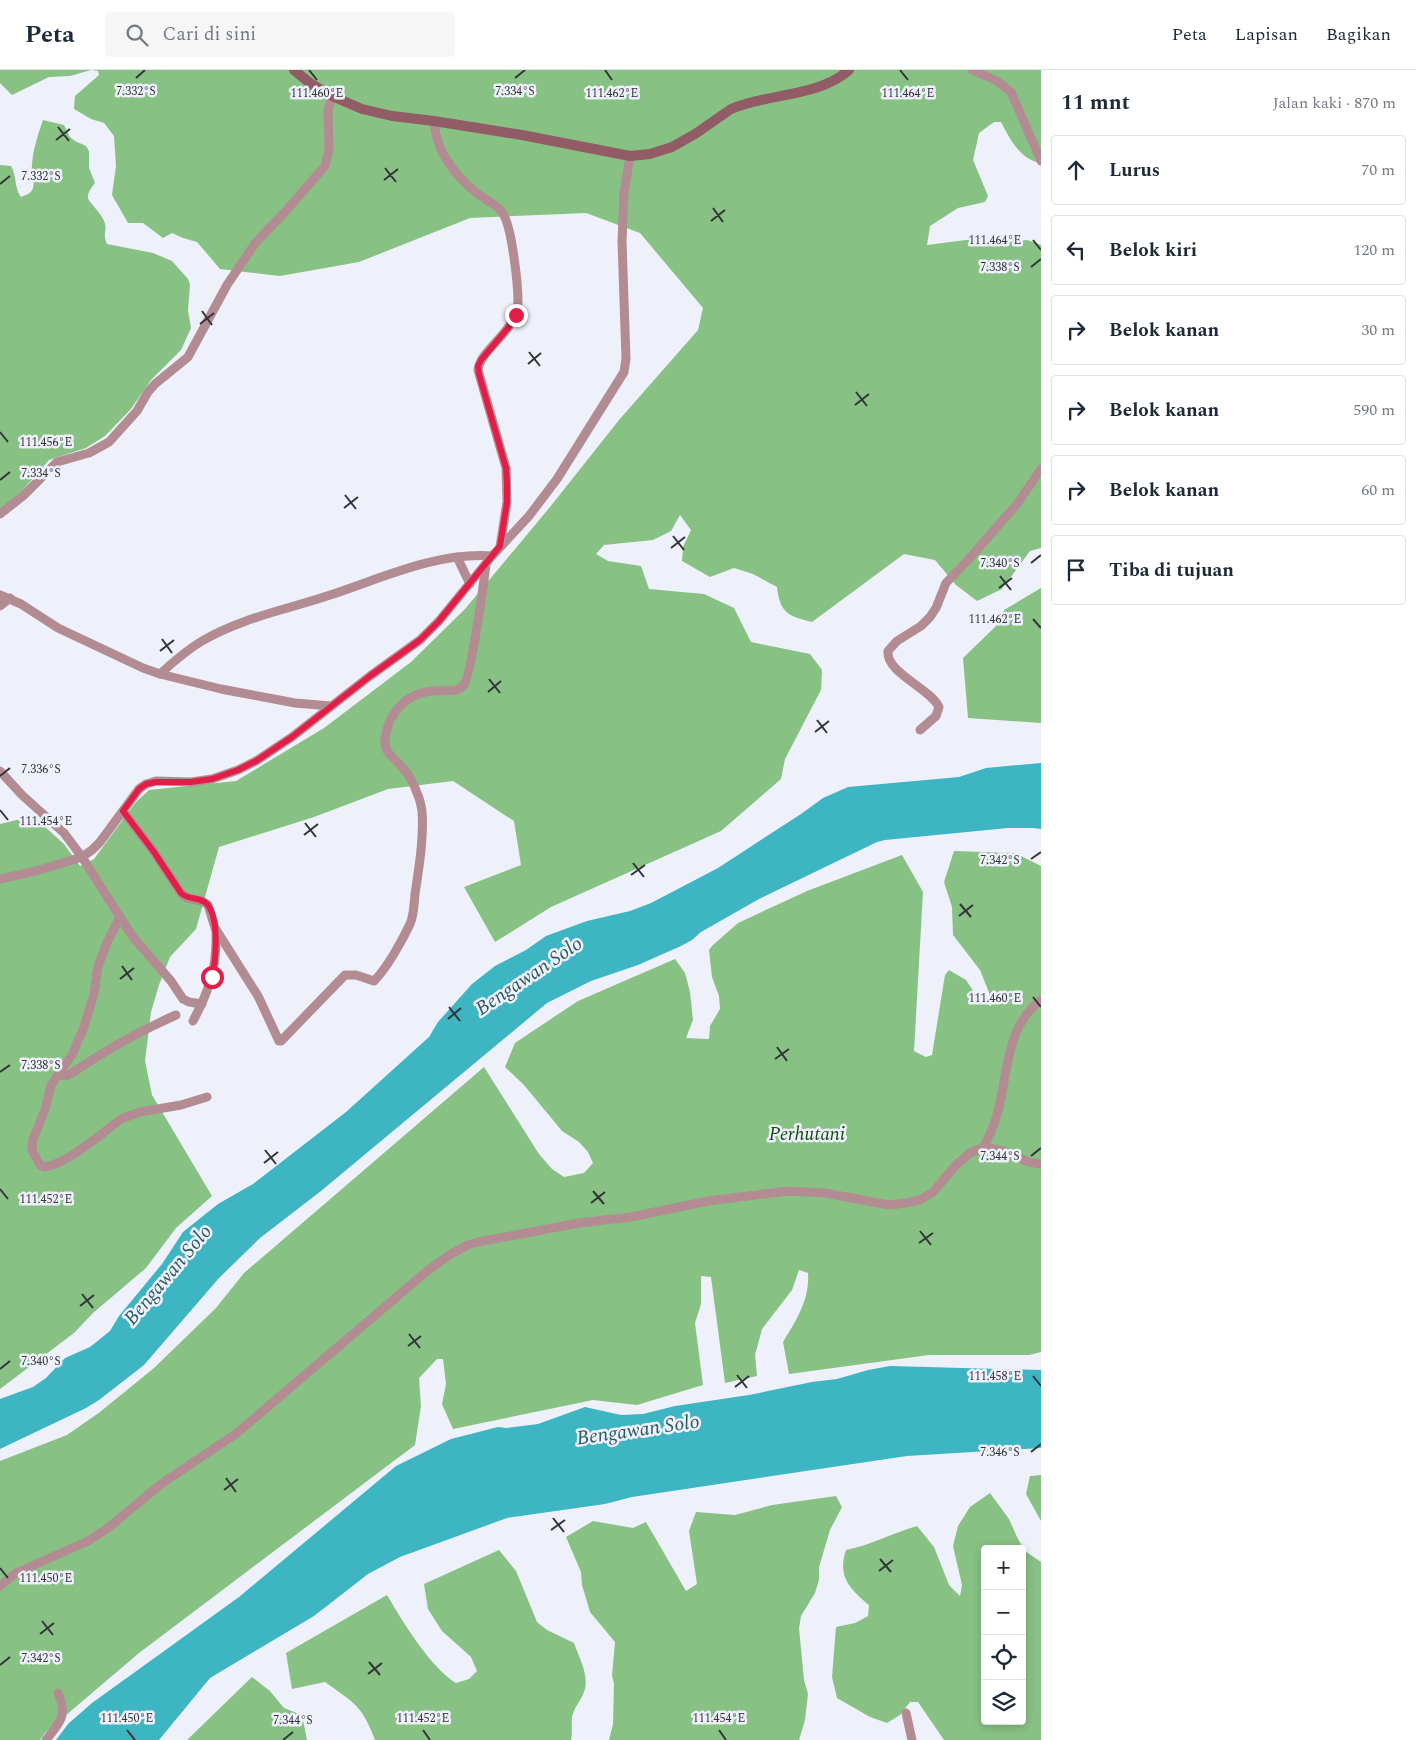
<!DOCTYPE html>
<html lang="id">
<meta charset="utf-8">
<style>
body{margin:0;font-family:Spectral,serif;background:#f6f6f7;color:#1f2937}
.controls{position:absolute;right:15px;bottom:15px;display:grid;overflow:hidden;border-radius:5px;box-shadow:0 2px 8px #0003}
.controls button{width:45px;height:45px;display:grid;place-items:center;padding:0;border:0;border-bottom:1px solid #e0e1e3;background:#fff;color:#1f2937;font:25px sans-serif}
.stop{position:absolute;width:15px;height:15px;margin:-11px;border:4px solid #e11d48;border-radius:50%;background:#fff}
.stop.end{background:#e11d48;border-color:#fff;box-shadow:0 1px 5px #0008}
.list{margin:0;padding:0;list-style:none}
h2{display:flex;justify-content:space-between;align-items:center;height:65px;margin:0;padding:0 20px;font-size:21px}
h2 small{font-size:16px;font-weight:400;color:#747a83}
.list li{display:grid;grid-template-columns:32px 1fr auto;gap:15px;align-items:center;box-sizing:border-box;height:70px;margin:0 10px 10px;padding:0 10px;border:1px solid #e0e1e3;border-radius:5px}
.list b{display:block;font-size:19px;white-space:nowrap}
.list em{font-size:16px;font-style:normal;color:#747a83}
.icon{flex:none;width:28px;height:28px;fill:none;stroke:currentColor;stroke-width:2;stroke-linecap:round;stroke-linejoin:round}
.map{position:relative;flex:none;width:1041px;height:1670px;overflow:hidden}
header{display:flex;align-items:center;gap:30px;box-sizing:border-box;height:70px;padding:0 25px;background:#fff;border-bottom:1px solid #e0e1e3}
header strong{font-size:24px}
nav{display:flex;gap:28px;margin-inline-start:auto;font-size:18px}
.search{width:350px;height:45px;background:#f6f6f7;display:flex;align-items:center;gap:12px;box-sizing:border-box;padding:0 18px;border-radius:5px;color:#747a83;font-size:19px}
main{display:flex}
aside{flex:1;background:#fff}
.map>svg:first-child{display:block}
.forest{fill:#88c184;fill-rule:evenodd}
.water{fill:#3db5c3}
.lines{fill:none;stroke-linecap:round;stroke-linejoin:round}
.street{stroke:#b38c93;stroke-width:9}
.secondary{stroke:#925c66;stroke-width:10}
.route{stroke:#e11d48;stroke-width:6}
.ticks{fill:none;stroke:#333438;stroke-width:2}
.labels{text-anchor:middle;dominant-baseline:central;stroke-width:5;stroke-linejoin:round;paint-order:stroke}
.park-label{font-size:19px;font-style:italic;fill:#114c10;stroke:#eef1fa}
.water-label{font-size:20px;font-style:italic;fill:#27595f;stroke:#eef1fa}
.ticks-label{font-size:12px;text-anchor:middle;fill:#333438;stroke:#eef1fa;stroke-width:5;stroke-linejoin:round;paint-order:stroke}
</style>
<header>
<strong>Peta</strong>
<div class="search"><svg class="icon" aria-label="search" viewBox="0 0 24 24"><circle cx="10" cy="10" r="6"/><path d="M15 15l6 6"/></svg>Cari di sini</div>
<nav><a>Peta</a><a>Lapisan</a><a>Bagikan</a></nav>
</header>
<main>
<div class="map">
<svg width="1041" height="1670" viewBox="0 0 1041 1670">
<rect width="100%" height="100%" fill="#eef1fa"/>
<g class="forest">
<polygon points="0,0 91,0 70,6 49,7 12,25 0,13"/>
<path d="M92,0H1041V93C1020,90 1010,69 1001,52H994L979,63L973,90L988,126L985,132L958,138L930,156L927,175L974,169L1000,173L1027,170L1041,175V478L1030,481L1002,519L977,531L956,515L935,490L904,484L812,552C788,546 780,543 777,517L753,504L734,498L710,507L682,491L683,477L691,460L680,445L671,461L653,470L604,475L596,484L608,491L641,496L649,519L704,524L734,538L751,572L810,584L822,600L821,620L785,689L781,709L721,761L551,837L495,872L464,817L521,795L514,751L453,711L388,719L314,747L219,777L196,859L170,887L159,915L151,942L145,991L152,1025L212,1126L176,1158L146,1198L93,1243L74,1263L0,1319V754L33,746L64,774L80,796L94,789L135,733L149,720L236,711L324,658L411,592L465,539L550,437L619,350L698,260L703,238L640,163L586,143L470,148L359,192L280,206L220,199L197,172L183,168L172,163L163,168L143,153H128L112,125L116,96L114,66L104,53L91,49L74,39L75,26L99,5L98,1Z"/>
<path d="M43,50L64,55L70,67L75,71L86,76L89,81V98L95,113C92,117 87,123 88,128C88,131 102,144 104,151C108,158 102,164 107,174L153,183L172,191L188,209L190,215L188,240L191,258L181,280L151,310L131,339L105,366L86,378L49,390L19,424L0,439V95L11,96C17,106 14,118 21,127C26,125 31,124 33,118C35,111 31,103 32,95C33,79 38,65 43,50Z"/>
<polygon points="1041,518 1041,653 968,648 963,588 995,557 1004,540"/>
<path d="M954,781L1015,783L1041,796V1282L1029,1285H929L789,1304L783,1272C796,1251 810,1229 808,1203L799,1200L792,1220L762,1259L755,1285L757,1306L725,1313L711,1207L701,1206V1234L695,1253L703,1315L637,1335L593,1330L453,1359L442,1334L446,1314L443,1289H437L419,1308L421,1336L415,1375L139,1583L45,1663L40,1670H0V1391L67,1365L100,1342L154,1298L216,1238L244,1203L484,997L539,1084L552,1099L564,1107L584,1103L593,1093L588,1082L579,1072L562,1061L524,1015L505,997L515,973L578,931L675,889L685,903L690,922L693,950L686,968L709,969L710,956L720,939L719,926L712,907L709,880L713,875L738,853L807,821L902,785L923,822L914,981L926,987L932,985L945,905L949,900L966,910L980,931L991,936L992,930L980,900L953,865L952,837L944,812Z"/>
<polygon points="1041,1405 1041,1451 1026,1424 1030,1406"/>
<path d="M990,1423L1009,1449L1017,1467L1025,1481L1041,1492V1670H944L918,1632H910L900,1645L887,1653L870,1647L837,1628L832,1607L836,1557L855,1553L868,1546L869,1535C850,1519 837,1507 846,1480C871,1475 893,1463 917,1456L934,1477L949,1515L960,1526L962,1515L953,1476L958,1456L970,1437ZM985,1479H1022V1651H985Z"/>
<polygon points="836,1426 842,1437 830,1460 819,1497 819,1510 815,1523 801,1546 799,1558 804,1610 808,1624 805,1650 799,1670 609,1670 613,1654 614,1613 612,1606 615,1572 590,1542 582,1515 581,1502 566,1467 593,1451 633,1458 646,1452 686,1521 697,1514 689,1461 696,1442 735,1445 772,1435"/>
<path d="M499,1480L516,1501L537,1552L547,1560L574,1573C579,1588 590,1606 584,1622C581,1631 574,1637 572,1647C571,1654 573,1662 571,1670H375C362,1635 354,1633 325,1612L292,1619L286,1583L387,1525C403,1552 430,1597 456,1613L469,1609L477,1601L471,1587L442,1561L428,1539L424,1514Z"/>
<polygon points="252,1607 270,1621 284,1638 302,1645 307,1670 187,1670"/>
</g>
<g class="water">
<polygon points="1041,693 1041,759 1033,758 1008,758 885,770 877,772 759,829 701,862 692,870 681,876 638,895 591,911 547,933 321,1121 260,1168 219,1208 144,1295 99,1330 86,1338 0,1379 0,1329 33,1317 46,1308 65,1288 90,1277 110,1261 119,1246 162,1194 183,1162 218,1134 253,1114 346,1042 429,967 438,952 472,914 495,896 526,880 546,866 587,851 630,841 651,833 718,798 801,744 823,728 848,717 959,707 986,698"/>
<polygon points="890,1296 1041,1300 1041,1378 907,1386 632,1427 605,1434 507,1448 400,1487 368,1504 314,1546 210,1608 159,1670 56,1670 68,1654 92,1633 239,1527 396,1396 451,1369 498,1357 507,1358 538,1354 585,1337 621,1345 643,1344 675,1336 749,1325 812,1312 837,1309 868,1300"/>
</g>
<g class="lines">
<g class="street">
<polyline points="972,0 997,11 1011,22 1041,91"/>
<path d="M434,51C436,82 454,105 478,124C486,130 496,134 502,142C512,155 518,215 518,232C517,262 480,279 478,300L506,398L507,432L500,477"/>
<polyline points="0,444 23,426 57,392 89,383 109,372 137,341 148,322 155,314 188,287 227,215 256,172 285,142 325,96 329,80 328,41 332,26"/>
<polyline points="457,487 470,514"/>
<polyline points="0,525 21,534 58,558 143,598 160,604 221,619 295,633 331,636"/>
<polyline points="0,536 10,528"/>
<path d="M160,604C173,592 187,580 202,571C241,548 285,540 327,526C380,509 435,482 492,486"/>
<path d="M920,660L936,646L939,637C930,618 886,603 888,581L897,571L921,556L930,547L936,538L946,513L968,490L1017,434L1041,399"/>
<path d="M0,701L22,725L64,763L82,787L120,847L107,873L98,896L94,924L84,957L72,985L51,1015L45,1040L33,1069L32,1080L40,1095L45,1097C67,1094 102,1063 121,1049L140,1042L181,1035L207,1027"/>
<path d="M123,741L154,782L181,823L187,828L202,831L208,835L215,858L258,926L279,971H281L345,905H356L374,911C387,898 402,871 410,854C414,845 414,834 415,824C419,797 424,768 422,741C421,735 420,729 417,723C414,714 408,704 402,697C394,687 384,684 385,669C388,643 407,622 434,621C442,620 457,623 463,616C471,608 484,511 486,494"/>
<polyline points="0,809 36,801 82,787 92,780 100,772 139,719 146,714 156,711 191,712 212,709 238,700 256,691 292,667 370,606 420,570 439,551 492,486 529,446 557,409 624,302 626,289 622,171 624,123 630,86"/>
<polyline points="120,847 133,867 171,911 183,929 189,932 202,934"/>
<path d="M193,951C210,919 217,897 216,861"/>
<path d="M59,1004L66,1006L72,1003C107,979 137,962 176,945"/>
<path d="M984,1077C989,1066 995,1054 998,1041C1008,1003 1006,956 1041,930"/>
<polyline points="0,1516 16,1503 88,1471 108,1458 161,1414 237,1363 427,1201 451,1184 468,1175 478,1172 579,1153 631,1147 708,1131 788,1121 825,1123 889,1135 906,1133 920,1130 933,1122 956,1095 970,1083 984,1077 1003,1081 1029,1092 1041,1094"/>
<polyline points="906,1643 912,1670"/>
<path d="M46,1670C60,1653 68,1645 58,1623"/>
</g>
<path class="secondary" d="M294,0L310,13L332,26L362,39L392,46L434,51L522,65L630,86L650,84L672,77L695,64L731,39C768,23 819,27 849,0"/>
</g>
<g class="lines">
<path class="route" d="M212,907C216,890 220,846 206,833C200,827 188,830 181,823L154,782L123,741L139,719L146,714L156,712H191L212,709L238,700L256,691L292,667L370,606L420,570L439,551L500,476L507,432V412L506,398L479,304L478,296L481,290L508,258L516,245"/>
</g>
<path class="ticks" d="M309,0L317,10M605,0L612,10M900,0L908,10M136,8L145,0M515,8L525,0M58,57L69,71M56,70L70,59M385,98L396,112M384,110L398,99M0,114L10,106M713,138L723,152M711,151L725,140M1033,170L1041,180M1031,197L1041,189M202,241L212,255M200,254L214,243M529,282L540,296M528,294L541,283M856,322L867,336M855,335L869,324M0,362L8,372M0,410L10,402M345,425L356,439M344,438L358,427M673,466L684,480M671,478L685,467M1031,493L1041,485M1000,506L1011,520M999,518L1012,508M1033,549L1041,558M162,569L172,583M160,581L174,570M489,609L500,623M488,622L501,611M817,650L827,663M815,662L829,651M0,706L10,698M0,740L8,750M305,753L316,767M304,765L318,754M1031,789L1041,782M633,793L644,807M631,805L645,795M960,834L971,847M959,846L973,835M122,896L132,910M120,909L134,898M1033,927L1041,937M449,937L460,951M448,949L461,938M777,977L787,991M775,989L789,979M0,1002L10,995M265,1080L276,1094M1031,1086L1041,1078M264,1093L278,1082M0,1119L8,1129M593,1121L604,1134M591,1133L605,1122M920,1161L931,1175M919,1173L933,1163M82,1224L93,1238M80,1236L94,1225M409,1264L420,1278M408,1276L421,1266M0,1299L10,1291M737,1305L747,1318M1033,1306L1041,1316M735,1317L749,1306M1031,1382L1041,1374M226,1408L236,1422M224,1420L238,1409M553,1448L564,1462M551,1460L565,1450M880,1489L891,1502M0,1498L8,1508M879,1501L893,1490M42,1551L53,1565M40,1564L54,1553M369,1592L380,1605M0,1595L10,1587M368,1604L382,1593M127,1660L135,1670M423,1660L430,1670M719,1660L726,1670M283,1670L293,1662"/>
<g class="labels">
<g class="park-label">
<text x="807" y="1064">Perhutani</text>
</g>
<g class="water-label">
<text transform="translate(529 906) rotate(-34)">Bengawan Solo</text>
<text transform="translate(168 1205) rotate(-50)">Bengawan Solo</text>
<text transform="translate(638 1360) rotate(-8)">Bengawan Solo</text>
</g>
</g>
<g class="ticks-label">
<text x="136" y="25">7.332°S</text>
<text x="515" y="25">7.334°S</text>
<text x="317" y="27">111.460°E</text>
<text x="612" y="27">111.462°E</text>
<text x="908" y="27">111.464°E</text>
<text x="41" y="110">7.332°S</text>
<text x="995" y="174">111.464°E</text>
<text x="1000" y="201">7.338°S</text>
<text x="46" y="376">111.456°E</text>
<text x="41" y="407">7.334°S</text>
<text x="1000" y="497">7.340°S</text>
<text x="995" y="553">111.462°E</text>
<text x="41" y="703">7.336°S</text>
<text x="46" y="755">111.454°E</text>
<text x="1000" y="794">7.342°S</text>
<text x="995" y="932">111.460°E</text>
<text x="41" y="999">7.338°S</text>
<text x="1000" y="1090">7.344°S</text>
<text x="46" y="1133">111.452°E</text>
<text x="41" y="1295">7.340°S</text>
<text x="995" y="1310">111.458°E</text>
<text x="1000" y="1386">7.346°S</text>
<text x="46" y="1512">111.450°E</text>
<text x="41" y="1592">7.342°S</text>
<text x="127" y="1652">111.450°E</text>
<text x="423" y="1652">111.452°E</text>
<text x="719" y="1652">111.454°E</text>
<text x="293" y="1654">7.344°S</text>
</g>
</svg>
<div class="controls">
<button>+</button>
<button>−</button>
<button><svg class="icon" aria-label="locate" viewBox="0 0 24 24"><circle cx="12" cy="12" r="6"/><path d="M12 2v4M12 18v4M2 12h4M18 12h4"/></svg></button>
<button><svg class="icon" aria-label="layers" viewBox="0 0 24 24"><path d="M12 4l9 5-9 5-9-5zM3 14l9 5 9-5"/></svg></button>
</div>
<div class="stop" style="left:212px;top:907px"></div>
<div class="stop end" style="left:516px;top:245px"></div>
</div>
<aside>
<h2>11 mnt<small>Jalan kaki · 870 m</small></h2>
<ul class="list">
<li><svg class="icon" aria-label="ahead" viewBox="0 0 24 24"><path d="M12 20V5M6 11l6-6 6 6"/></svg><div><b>Lurus</b></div><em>70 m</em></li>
<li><svg class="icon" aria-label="left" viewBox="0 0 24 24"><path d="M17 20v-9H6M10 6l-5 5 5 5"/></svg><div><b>Belok kiri</b></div><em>120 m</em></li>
<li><svg class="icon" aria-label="right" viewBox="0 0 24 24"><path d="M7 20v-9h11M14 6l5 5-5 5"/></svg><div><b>Belok kanan</b></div><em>30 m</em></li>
<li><svg class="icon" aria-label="right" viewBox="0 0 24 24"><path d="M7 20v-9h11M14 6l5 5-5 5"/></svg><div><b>Belok kanan</b></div><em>590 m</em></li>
<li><svg class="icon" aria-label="right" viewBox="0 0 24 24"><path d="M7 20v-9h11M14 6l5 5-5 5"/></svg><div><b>Belok kanan</b></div><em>60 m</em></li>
<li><svg class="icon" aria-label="arrive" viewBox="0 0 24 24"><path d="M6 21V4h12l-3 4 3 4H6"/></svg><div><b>Tiba di tujuan</b></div></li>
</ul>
</aside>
</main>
